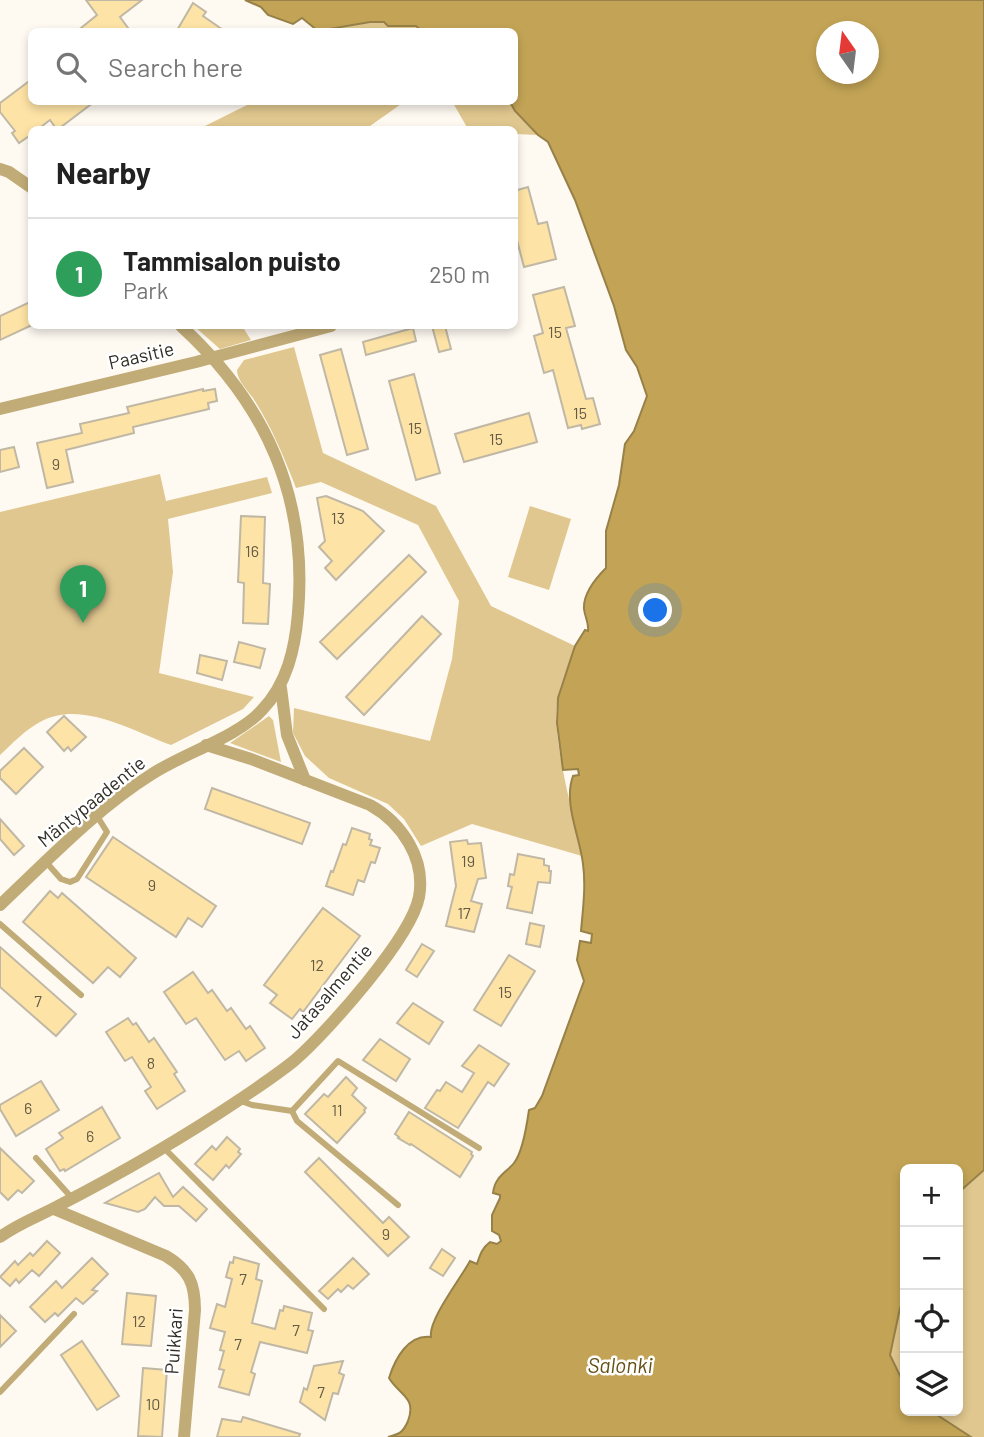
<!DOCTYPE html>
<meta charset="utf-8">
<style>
body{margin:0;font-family:Barlow,sans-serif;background:#f2f2f2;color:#222}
.controls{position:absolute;right:21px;bottom:21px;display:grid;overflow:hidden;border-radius:10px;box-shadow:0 4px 10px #0003}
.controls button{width:63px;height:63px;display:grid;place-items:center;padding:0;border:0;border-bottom:2px solid #e0e0e0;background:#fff;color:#222;font:35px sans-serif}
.compass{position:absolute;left:816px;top:21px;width:63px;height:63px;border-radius:50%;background:#fff;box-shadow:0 4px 10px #0003;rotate:346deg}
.you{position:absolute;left:656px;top:611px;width:24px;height:24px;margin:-18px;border:5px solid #fff;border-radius:50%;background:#1a73e8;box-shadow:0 0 0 10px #1a73e833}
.badge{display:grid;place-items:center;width:46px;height:46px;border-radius:50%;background:#496de1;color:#fff;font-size:23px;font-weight:700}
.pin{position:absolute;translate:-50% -58px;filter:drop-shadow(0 2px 4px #0008)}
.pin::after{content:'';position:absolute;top:37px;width:24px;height:21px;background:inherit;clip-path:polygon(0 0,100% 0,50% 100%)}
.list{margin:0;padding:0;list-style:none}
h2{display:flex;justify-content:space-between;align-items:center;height:91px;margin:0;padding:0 28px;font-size:30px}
h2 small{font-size:23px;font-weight:400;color:#767676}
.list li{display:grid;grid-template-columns:46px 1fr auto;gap:21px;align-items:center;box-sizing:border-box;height:112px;padding:0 28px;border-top:2px solid #e0e0e0}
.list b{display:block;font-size:26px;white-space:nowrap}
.list p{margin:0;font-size:23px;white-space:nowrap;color:#767676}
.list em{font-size:23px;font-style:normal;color:#767676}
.icon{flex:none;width:38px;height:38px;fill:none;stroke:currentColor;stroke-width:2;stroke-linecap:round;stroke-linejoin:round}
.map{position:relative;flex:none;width:984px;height:1437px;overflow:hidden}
.search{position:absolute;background:#fff;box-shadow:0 4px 10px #0003;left:28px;top:28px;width:490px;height:77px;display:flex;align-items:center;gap:18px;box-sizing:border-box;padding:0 24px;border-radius:10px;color:#767676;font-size:26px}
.panel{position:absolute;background:#fff;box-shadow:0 4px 10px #0003;left:28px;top:126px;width:490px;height:203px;border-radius:10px}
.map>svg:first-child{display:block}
.green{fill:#e0c78f}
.water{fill:#c3a456;stroke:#978148;stroke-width:2;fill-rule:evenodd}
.building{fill:#fee3a6;stroke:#c0b8a4;stroke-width:2}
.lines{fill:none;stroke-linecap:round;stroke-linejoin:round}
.lane{stroke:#c1ab77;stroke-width:6}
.street{stroke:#c1ab77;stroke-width:12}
.labels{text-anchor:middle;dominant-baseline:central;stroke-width:5;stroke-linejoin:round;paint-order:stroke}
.number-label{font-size:16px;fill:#645b46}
.street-label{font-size:19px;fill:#312e26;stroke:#fff}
.water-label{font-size:21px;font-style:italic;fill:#644e12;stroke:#fff}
</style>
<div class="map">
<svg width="984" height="1437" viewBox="0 0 984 1437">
<rect width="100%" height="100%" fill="#fefaf2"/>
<g class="green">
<polygon points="370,22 385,22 389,26 416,26 422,31 318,32"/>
<polygon points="253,102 404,102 370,126 361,129 199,129"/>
<polygon points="411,102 510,102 515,111 538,135 515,134 514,130 468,129 453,103"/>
<polygon points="194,326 242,326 251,340 220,349"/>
<path d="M294,347L323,453L436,506L491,606L575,646C570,663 562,680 558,697C550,736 574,815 582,856L472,824L421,846L404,819L388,804L329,778L305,756L293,733L294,708L430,741L452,659L459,601L418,525L321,482L296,488C284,457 271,426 253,398C247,390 237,380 237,370L244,360Z"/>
<path d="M160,474L166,501L267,477L272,493L168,519L173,572L159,673L254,697L243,709L171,745C133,731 81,700 42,721C26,729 13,743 0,755V512Z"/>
<polygon points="530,506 571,519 549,590 508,577"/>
<polygon points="269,716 273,720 281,762 230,743"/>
<polygon points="984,1132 984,1437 931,1437 884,1395 905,1209 905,1411 958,1411 958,1169"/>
</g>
<path class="water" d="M245,0H984V1170L958,1193V1169H905V1300L900,1308L890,1355L905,1386V1411H931L971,1437H388C399,1434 403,1433 408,1421C417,1397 399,1395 389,1378C395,1359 408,1334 431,1337C428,1320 461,1278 470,1261L477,1264C480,1255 482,1248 490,1242L497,1244L501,1241L499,1235L492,1231V1215L500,1198V1195L493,1193C495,1176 506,1173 514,1163C523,1152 527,1124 529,1110L535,1108L542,1096L584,981L577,960L580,941L591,943L592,934L581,931C583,909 586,886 583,864C580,837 563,803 573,776L579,775L578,769L563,770L557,723L558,698L575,646L585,630L588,631C589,622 585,618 584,609C583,594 596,578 606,568V531L619,485L625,444L634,431L647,396L637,367L626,350L614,306L575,200L548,142L538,135L515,111L510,102H514V32L422,31L416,26H388L384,22H370L318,31L302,18L293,24L268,15L261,7ZM827,32H869V74H827Z"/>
<g class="building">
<polygon points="86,0 142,0 120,17 131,32 76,32 97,15"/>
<polygon points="193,3 206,12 203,16 226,32 176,32"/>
<polygon points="32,79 32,102 94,102 57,130 50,120 37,130 32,130 32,134 19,143 12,133 15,131 0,112 0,103"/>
<polygon points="528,187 538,224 547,222 556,259 524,267 514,229 514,191"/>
<polygon points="564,287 575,326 566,328 586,399 593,398 600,424 582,429 581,425 568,428 553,370 544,373 534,336 543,333 533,295"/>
<polygon points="32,301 32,325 0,340 0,316"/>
<polygon points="432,326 445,326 451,349 439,352"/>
<polygon points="413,328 416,341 366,355 363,342"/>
<polygon points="341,349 368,449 347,455 320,355"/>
<polygon points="414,374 440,473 416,480 389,381"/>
<polygon points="203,389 203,391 215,389 217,401 208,403 209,409 133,427 134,433 66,450 73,482 47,488 37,443 82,433 80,424 129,413 127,407"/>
<polygon points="529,413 537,442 464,462 455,434"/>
<polygon points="14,447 19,467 0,472 0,450"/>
<polygon points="326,496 363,511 384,531 336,580 325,568 332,561 319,547 325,541 317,498"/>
<polygon points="241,516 265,517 263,583 270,584 268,624 243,623 244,583 238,582"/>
<polygon points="409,555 426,572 337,659 320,642"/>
<polygon points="422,616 441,634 364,715 346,697"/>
<polygon points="239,642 265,649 260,668 234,662"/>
<polygon points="200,655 227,661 222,680 197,673"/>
<polygon points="64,716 86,737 71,751 68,747 64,751 47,732"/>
<polygon points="24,748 43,767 16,794 0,778 0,771"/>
<polygon points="212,788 310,823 302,844 205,809"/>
<polygon points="0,819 24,846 14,855 0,839"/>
<polygon points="352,828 370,834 369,839 372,840 370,845 380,848 375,863 371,862 364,882 358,880 353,895 326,886 331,871 333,872 343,844 346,845"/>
<polygon points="113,837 216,906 202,927 188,918 176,937 86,877"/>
<polygon points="467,840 468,844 481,843 486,878 478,879 471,901 482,904 474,932 446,926 456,886 450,842"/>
<polygon points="518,854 544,859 544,865 549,866 549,871 551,871 550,883 538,882 532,913 507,908 512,887 508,886 510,874 514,875"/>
<polygon points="50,891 58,898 62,893 136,958 120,977 108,967 93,983 23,922"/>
<polygon points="323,908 360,936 303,1012 300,1009 292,1019 270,1003 277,995 264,985"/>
<polygon points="530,923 544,926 540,947 526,944"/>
<polygon points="422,944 434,951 417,977 406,970"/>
<polygon points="0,947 76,1014 56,1036 0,987"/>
<polygon points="509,955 535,971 501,1026 474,1010"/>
<polygon points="193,972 208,993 212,990 227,1011 231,1008 246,1029 250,1026 265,1048 246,1061 239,1051 225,1060 196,1018 186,1024 164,992"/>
<polygon points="413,1003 443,1022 429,1044 397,1023"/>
<polygon points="128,1018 133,1025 136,1023 149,1042 154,1038 177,1072 174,1074 185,1091 157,1109 145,1091 151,1087 132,1057 125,1061 106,1032"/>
<polygon points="380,1039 410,1059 396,1081 363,1060"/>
<polygon points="479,1045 509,1064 494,1086 488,1082 458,1128 425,1108 437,1090 440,1091 446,1082 462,1092 474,1073 462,1066"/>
<polygon points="346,1077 357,1088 352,1095 366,1108 364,1110 365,1112 337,1143 305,1114 324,1094 328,1097"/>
<polygon points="41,1081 59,1110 16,1136 0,1109 0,1105"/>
<polygon points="102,1107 120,1138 65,1171 64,1169 60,1171 46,1149 63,1138 59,1133"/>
<polygon points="409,1112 472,1152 471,1154 473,1156 460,1177 411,1144 410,1145 398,1138 399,1137 395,1134"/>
<polygon points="227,1137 240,1149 238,1152 241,1154 229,1168 226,1165 213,1180 195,1164 212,1146 216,1150"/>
<polygon points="0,1148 34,1181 22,1193 18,1190 8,1200 0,1192"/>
<polygon points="319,1158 383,1223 389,1217 409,1237 388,1256 305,1172"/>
<polygon points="159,1173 173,1197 183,1187 207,1209 196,1221 179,1206 164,1206 155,1197 145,1209 138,1212 105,1203"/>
<polygon points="47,1241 60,1253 39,1276 32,1270 19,1283 16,1279 10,1286 0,1277 15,1261 18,1265 30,1253 33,1256"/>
<polygon points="442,1249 455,1258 443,1276 430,1268"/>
<polygon points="234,1257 259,1264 256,1279 262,1281 252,1323 275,1329 280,1310 283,1311 284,1306 312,1313 308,1330 313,1331 307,1353 260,1342 251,1372 255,1374 249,1395 219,1387 224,1370 219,1369 224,1351 220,1350 225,1332 210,1328 217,1304 225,1307 232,1279 226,1277 230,1262 233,1263"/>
<polygon points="92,1258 108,1274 92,1290 97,1291 83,1304 76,1298 58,1316 55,1313 45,1322 30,1307 56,1281 62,1288"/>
<polygon points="353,1258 369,1274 353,1289 348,1285 341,1292 338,1289 328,1299 319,1291"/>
<polygon points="127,1293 156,1296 151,1346 122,1344"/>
<polygon points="0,1315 16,1331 0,1347"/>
<polygon points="82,1341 119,1396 97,1410 61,1355"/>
<polygon points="343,1361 339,1373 344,1375 338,1394 333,1393 325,1420 300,1402 304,1388 307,1390 314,1366"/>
<polygon points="143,1368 167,1370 162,1437 138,1436"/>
<polygon points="243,1417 300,1434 299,1437 217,1437 222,1419 241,1422"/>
</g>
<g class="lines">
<g class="lane">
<polyline points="46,862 61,879 70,882 77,879 107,832 97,816"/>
<polyline points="0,924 81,995"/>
<polyline points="241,1101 252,1105 292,1111 338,1061 479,1148"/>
<polyline points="292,1111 297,1121 398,1205"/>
<polyline points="163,1147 324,1309"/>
<polyline points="36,1158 72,1198"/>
<polyline points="0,1392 74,1314"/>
</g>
<g class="street">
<polyline points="0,169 9,172 32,188"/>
<polyline points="0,409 196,362 331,326"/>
<polyline points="281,688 287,735 305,780"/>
<path d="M0,905C48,860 96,809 152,774C184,753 238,737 262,710C287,684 295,649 298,613C308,497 266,404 181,326"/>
<path d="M54,1209L166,1256C189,1270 195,1283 195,1310L184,1437"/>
<path d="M0,1237C18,1224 37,1217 56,1207C118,1175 181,1139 239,1100C258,1087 278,1074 295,1060C328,1031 411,938 419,897C426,859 402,823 370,805L251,759L206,745"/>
</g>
</g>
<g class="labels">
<g class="number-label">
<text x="555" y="331">15</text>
<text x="580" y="412">15</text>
<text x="415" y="427">15</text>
<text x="496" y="438">15</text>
<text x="56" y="463">9</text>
<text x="338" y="517">13</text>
<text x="252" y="550">16</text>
<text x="468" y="860">19</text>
<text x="152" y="884">9</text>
<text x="464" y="912">17</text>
<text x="317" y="964">12</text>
<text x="505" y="991">15</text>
<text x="38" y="1000">7</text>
<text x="151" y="1062">8</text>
<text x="28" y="1107">6</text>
<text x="337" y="1109">11</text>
<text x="90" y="1135">6</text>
<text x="386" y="1233">9</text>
<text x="243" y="1278">7</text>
<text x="139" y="1320">12</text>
<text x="296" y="1329">7</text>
<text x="238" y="1343">7</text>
<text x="321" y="1391">7</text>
<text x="153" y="1403">10</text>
</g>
<g class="street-label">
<text transform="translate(141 355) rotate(-13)">Paasitie</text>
<text transform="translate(91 801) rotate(-39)">Mäntypaadentie</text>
<text transform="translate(329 991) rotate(-49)">Jatasalmentie</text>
<text transform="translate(173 1341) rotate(-86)">Puikkari</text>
</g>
<g class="water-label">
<text x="620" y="1364">Salonki</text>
</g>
</g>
</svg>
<div class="controls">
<button>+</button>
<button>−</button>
<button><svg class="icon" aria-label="locate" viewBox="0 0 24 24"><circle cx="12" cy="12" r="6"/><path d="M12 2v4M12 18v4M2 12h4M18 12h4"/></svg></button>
<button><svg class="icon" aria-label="layers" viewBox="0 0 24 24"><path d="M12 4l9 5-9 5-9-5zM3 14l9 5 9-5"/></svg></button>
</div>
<svg class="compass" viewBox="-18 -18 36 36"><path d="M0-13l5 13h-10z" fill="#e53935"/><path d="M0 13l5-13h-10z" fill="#767676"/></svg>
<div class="you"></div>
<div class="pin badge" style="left:83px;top:623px;background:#2e9e5b">1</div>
<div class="search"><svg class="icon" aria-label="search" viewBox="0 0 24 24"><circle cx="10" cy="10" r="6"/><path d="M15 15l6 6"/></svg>Search here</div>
<section class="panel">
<h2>Nearby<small></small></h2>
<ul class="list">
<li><span class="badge" style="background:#2e9e5b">1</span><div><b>Tammisalon puisto</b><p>Park</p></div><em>250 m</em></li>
</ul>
</section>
</div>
